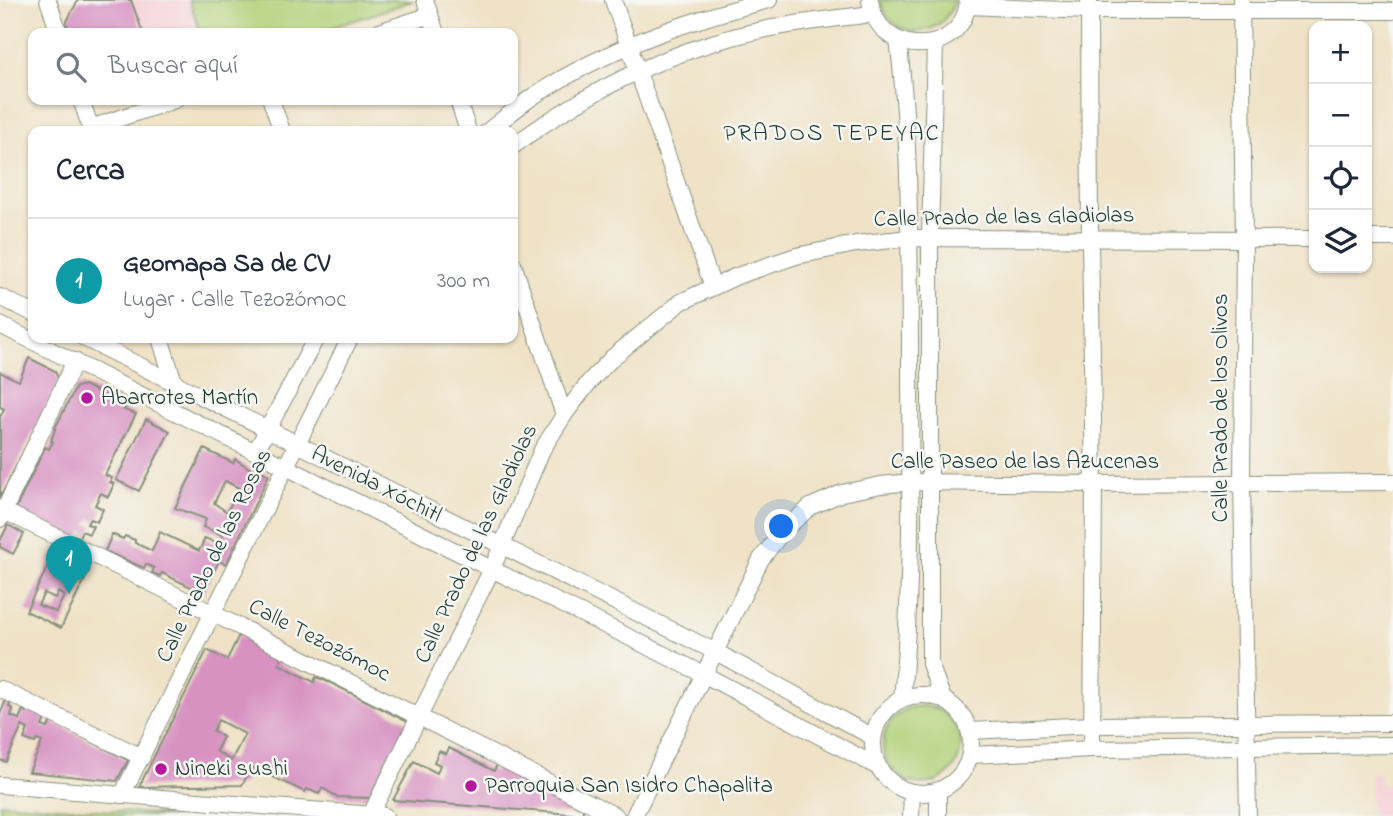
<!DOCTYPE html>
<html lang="es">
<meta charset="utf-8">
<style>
body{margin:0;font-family:"Indie Flower",sans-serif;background:#f2f2f3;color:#1f2937}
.controls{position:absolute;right:21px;top:21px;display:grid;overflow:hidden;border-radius:14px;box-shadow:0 2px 5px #0004}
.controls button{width:63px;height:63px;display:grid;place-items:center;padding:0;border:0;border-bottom:2px solid #e0e1e3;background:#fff;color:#1f2937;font:35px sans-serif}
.you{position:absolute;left:782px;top:527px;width:24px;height:24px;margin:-18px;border:5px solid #fff;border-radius:50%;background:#1a73e8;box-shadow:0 0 0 10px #1a73e833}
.badge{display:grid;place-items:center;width:46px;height:46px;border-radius:50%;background:#b5179e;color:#fff;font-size:23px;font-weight:700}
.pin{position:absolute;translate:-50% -58px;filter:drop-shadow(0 2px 4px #0008)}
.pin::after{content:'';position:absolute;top:37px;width:24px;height:21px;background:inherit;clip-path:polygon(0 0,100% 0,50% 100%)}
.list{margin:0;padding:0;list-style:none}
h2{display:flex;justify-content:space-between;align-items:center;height:91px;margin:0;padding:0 28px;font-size:30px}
h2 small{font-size:23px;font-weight:400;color:#747a83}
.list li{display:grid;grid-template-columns:46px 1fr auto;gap:21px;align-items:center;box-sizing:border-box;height:126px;padding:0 28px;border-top:2px solid #e0e1e3}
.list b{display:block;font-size:26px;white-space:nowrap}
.list p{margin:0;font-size:23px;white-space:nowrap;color:#747a83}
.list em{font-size:23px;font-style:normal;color:#747a83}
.icon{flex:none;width:38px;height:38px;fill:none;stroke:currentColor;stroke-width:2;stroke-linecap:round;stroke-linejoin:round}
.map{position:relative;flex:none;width:1393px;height:816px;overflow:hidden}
.search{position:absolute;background:#fff;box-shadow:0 2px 5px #0004;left:28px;top:28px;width:490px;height:77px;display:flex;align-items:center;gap:18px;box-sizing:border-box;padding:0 24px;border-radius:14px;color:#747a83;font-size:26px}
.panel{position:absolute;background:#fff;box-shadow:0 2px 5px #0004;left:28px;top:126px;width:490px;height:217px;border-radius:14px}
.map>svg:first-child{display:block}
.built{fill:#f6cfd7}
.green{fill:#b1d077;stroke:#688656;stroke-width:2}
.building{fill:#d892c2;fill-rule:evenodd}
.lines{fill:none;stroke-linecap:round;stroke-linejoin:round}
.minor-casing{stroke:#87907d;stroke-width:18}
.minor{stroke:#fff;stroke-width:16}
.poi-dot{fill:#b5179e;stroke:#f6f6f2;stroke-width:2.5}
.labels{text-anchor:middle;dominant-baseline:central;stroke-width:5;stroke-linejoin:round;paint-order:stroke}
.street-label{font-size:23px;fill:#1f3d34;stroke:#f6f6f2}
.poi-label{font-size:23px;fill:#1f3d34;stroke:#f6f6f2;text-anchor:start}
.neighbourhood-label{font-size:24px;letter-spacing:2px;fill:#1f3d34;stroke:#f6f6f2}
</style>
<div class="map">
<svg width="1393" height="816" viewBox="0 0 1393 816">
<rect width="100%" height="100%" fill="#f6f6f2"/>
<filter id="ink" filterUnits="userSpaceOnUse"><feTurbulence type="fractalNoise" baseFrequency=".0143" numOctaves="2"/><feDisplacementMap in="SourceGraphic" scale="14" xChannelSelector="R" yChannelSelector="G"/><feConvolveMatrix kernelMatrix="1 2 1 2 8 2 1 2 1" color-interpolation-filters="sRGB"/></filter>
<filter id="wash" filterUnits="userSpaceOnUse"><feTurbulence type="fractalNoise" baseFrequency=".00686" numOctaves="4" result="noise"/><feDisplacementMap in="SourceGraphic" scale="28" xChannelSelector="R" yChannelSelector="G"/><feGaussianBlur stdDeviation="1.57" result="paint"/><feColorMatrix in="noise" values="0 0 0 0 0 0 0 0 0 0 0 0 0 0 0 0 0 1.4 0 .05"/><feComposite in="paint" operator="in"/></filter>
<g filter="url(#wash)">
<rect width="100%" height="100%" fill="#efe2c6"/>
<g class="built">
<polygon points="131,0 189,0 201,33 143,33"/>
<polygon points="1370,773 1379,773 1380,785 1393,785 1393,816 1371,816"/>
</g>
<g class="green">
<polygon points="189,0 411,0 412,1 316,33 201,33"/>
<path d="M880,0H955C943,41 890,43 880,0Z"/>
<circle cx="922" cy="745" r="39"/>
<polygon points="0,803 184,816 0,816"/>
</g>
<g id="blocks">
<g class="building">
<polygon points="78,0 131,0 143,33 70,33 66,23"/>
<polygon points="29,358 55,371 59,381 0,498 0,417 4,409 0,407 0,372 19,381"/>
<polygon points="84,385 126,406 124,410 136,414 105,475 112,478 110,482 114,484 108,497 101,493 95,505 103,509 97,522 90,519 87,524 93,526 89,534 82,531 78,540 15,510 45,447 49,449 53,442 51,441 56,426 76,387"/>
<polygon points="146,419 170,431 139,491 116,480"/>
<path d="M204,449L233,463L235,459L257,473L259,470L269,475L226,564L219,561L203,593L162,573L160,576L152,573L154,568L146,564L144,568L105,551L112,534L123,539L125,536L135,540V543L152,551L160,532L199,551L205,538L218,544L223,535L203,527L206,519L175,508ZM225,481L239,488L227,512L214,503Z"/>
<polygon points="8,525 24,534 13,554 0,547 0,541"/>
<path d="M54,553L89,571L61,628L26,611ZM58,592L64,596L56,612L38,605L44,593L55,598Z"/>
<path d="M239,635L283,656L279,664L314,682L316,677L331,683L408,722L370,798L338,797L322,788L319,794L307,789L305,792L252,767L242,785L139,787L207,650L227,660ZM218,720L245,734L231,761L216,751L223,737L213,731Z"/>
<polygon points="6,700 11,702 9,707 13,709 11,716 19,719 23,710 28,712 29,709 46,717 42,726 48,728 51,721 128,760 117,781 29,772 42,742 37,740 35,743 24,739 28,729 22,726 6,762 0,760 0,714"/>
<polygon points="449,748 494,771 498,763 582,808 584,815 393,800 414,761 437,773 440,765 434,762 439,751 446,754"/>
</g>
</g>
</g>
<g filter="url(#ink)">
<use href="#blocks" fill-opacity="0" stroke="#87907d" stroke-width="2"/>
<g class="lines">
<g class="minor-casing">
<g id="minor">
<polyline points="48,0 59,33"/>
<polyline points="425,0 436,33"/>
<polyline points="613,0 713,287"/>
<path d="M870,0C877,59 964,59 968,0"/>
<polyline points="1089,0 1090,239 1094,484 1092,749"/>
<polyline points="1241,0 1244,239 1242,483 1248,816"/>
<polyline points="968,6 1089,11 1393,11"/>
<polyline points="376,33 430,15"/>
<path d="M898,40C911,140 909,242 910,343C910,461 913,581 902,699"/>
<polyline points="935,43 930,238 930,664 943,699"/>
<polyline points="81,100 92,131"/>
<polyline points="271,100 282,131"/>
<polyline points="458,100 468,131"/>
<polyline points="90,128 175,100"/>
<path d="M488,131C503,119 519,106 535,95C608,48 686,21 769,0"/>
<path d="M513,146C590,89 673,48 767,29C802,22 837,18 873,14"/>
<polyline points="1367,238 1393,238"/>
<polyline points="513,264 564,415"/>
<polyline points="0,297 33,313"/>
<polyline points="0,325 703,674 878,767"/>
<polyline points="84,338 714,651 873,737"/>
<polyline points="160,338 174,382"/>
<polyline points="256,451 316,338"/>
<polyline points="0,509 212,613 616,816"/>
<polyline points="0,519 75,361"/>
<polyline points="0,689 142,757"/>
<circle cx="922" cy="744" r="49"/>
<polyline points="971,731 1091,725 1393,723"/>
<polyline points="971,755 1092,749 1393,745"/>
<polyline points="0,785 385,816"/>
<polyline points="122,795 350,338"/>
<polyline points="371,814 492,569 542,450 564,415 590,381 613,357 681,302 737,276 796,256 856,244 909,238 1314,239"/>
<polyline points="634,816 761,559 783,531 810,507 842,493 881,485 911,482 1094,484 1393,482"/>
<polyline points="911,816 912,792"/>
<polyline points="938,816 938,791"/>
</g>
</g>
<use href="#minor" class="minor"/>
</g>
</g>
<g class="poi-dot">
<circle cx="87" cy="398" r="7"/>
<circle cx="161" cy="769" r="7"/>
<circle cx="471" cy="786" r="7"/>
</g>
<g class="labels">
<g class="street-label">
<text transform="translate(1004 218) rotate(-1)">Calle Prado de las Gladiolas</text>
<text transform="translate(1221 408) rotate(-90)">Calle Prado de los Olivos</text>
<text x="1025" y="462">Calle Paseo de las Azucenas</text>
<text transform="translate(376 485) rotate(27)">Avenida Xóchitl</text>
<text transform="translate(477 544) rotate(-65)">Calle Prado de las Gladiolas</text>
<text transform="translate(215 556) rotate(-64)">Calle Prado de las Rosas</text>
<text transform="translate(319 641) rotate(27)">Calle Tezozómoc</text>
</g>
<g class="poi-label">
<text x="101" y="398">Abarrotes Martín</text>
<text x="175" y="769">Nineki sushi</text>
<text x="485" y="786">Parroquia San Isidro Chapalita</text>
</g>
<g class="neighbourhood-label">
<text x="832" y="134">PRADOS TEPEYAC</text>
</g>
</g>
</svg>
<div class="controls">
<button>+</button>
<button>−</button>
<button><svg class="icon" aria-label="locate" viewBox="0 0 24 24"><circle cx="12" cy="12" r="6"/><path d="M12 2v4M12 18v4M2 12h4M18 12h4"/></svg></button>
<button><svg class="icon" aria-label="layers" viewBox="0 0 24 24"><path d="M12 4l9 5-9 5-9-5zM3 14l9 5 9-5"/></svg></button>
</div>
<div class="you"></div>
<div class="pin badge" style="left:69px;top:594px;background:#0f9aa8">1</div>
<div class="search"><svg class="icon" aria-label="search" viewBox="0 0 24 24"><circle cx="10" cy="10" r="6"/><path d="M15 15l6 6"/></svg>Buscar aquí</div>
<section class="panel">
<h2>Cerca<small></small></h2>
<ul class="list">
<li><span class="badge" style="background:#0f9aa8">1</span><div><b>Geomapa Sa de CV</b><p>Lugar · Calle Tezozómoc</p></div><em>300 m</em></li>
</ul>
</section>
</div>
